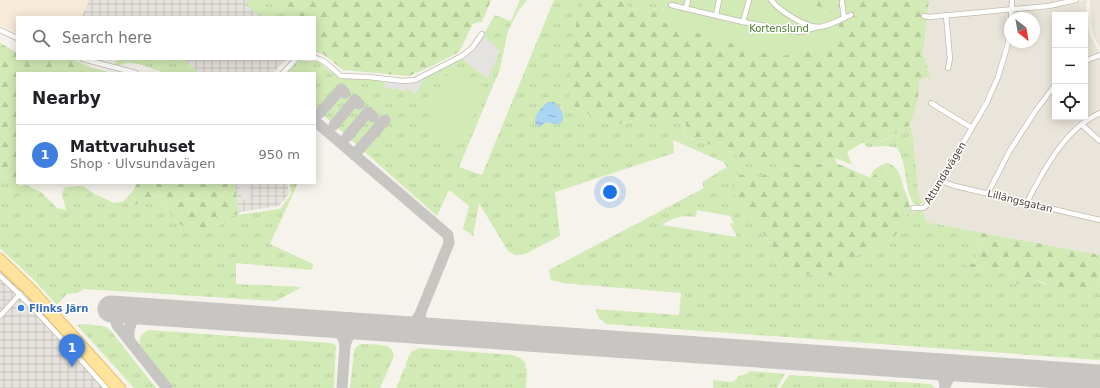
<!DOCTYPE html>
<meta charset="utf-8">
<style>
body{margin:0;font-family:"DejaVu Sans",sans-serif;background:#f6f6f6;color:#202124}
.controls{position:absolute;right:12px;top:12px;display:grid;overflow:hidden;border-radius:0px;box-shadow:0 2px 10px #0003}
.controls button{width:36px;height:36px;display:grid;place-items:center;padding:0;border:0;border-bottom:1px solid #e0e0e0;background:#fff;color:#202124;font:20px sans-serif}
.compass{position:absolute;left:1004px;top:12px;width:36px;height:36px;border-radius:50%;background:#fff;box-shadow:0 2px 10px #0003;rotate:149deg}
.you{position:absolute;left:610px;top:192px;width:14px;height:14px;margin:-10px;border:3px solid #fff;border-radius:50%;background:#1a73e8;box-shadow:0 0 0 6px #1a73e833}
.badge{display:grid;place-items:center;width:26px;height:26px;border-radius:50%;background:#111827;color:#fff;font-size:13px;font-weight:700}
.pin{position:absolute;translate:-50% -33px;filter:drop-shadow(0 1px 2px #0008)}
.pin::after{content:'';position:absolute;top:21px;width:14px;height:12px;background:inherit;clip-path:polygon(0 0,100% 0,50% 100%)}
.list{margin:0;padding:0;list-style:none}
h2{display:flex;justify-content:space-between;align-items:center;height:52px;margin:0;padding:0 16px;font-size:17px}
h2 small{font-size:13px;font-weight:400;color:#757577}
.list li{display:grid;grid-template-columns:26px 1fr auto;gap:12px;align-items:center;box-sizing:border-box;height:60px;padding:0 16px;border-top:1px solid #e0e0e0}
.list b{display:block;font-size:15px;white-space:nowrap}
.list p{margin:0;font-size:13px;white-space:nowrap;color:#757577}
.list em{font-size:13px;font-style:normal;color:#757577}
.icon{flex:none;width:22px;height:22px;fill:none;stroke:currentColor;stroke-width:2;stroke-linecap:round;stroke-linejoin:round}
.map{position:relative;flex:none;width:1100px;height:388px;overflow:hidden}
.search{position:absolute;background:#fff;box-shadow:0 2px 10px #0003;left:16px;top:16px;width:300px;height:44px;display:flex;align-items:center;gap:10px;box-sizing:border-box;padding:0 14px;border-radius:0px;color:#757577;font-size:15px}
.panel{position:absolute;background:#fff;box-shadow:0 2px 10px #0003;left:16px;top:72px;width:300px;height:112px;border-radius:0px}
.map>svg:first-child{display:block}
.residential{fill:#eae5da}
.commercial{fill:#f7ead8}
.industrial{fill:url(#industrial-grid)}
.grass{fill:url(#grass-tufts);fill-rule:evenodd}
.forest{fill:url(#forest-firs)}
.garden{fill:#d2eab5}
.parking{fill:#e5e3e0}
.water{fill:url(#water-ripples)}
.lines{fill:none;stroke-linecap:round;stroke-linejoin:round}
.taxiway{stroke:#c8c6c3;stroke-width:11}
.runway{stroke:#c8c6c3;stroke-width:27}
.minor-casing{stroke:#c2bbae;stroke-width:6}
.primary-casing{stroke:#e6c16a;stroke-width:9}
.minor{stroke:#fff;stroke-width:4.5}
.primary{stroke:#ffe39c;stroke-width:7}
.shop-dot{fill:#3f7fe0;stroke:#fff;stroke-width:1.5}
.labels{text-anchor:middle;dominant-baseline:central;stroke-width:3;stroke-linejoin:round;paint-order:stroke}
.park-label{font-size:10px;fill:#4a7f2a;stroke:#fff}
.street-label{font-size:10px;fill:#4b4439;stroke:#fff}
.shop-label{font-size:10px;font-weight:bold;fill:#366cbe;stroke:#fff;text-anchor:start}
</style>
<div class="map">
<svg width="1100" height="388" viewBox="0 0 1100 388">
<defs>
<pattern id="industrial-grid" width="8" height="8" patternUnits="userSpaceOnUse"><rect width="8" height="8" fill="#e6e2dd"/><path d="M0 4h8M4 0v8" fill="none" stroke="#c7c3be"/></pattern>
<pattern id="grass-tufts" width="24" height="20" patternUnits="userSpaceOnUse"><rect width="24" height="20" fill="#d2eab5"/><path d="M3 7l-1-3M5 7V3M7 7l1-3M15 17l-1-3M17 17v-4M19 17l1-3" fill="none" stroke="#b6ca9c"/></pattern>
<pattern id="forest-firs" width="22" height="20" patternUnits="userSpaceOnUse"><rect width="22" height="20" fill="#d2eab5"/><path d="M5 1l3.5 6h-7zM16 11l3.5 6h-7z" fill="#b6ca9c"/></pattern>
<pattern id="water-ripples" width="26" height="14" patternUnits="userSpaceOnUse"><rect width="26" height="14" fill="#a9d4f2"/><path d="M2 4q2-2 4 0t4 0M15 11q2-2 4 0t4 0" fill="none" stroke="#8caec5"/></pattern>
</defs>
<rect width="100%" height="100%" fill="#f6f3ec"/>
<g class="residential">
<polygon points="929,0 1009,0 1009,8 928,15"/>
<polygon points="1013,0 1065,0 1048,4 1015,7 1014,5"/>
<polygon points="1085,0 1087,0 1086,8 1088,28 1091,37 1100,52 1085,58 1085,15 1055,15 1055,82 1031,111 1007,151 988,188 984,191 949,182 947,180 947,174 987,104 1010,42 1034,42 1034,18 1013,18 1013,14 1016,12 1049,9"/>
<polygon points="1090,0 1100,0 1100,47 1093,36 1092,28 1090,7"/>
<polygon points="1008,12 1006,30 1001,57 993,82 972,123 928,198 923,203 919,197 913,139 910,125 918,99 918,80 930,76 923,53 927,19"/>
<polygon points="1100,56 1100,110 1078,121 1055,149 1033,182 1027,197 1023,199 1020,199 992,193 991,190 1011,152 1035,114 1055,88 1055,117 1085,117 1085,63"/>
<polygon points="1100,115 1100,139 1087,126 1087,123"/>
<polygon points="1078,128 1084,128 1100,143 1100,218 1037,204 1032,201 1031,197 1044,172 1059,151"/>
<polygon points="944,184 1016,203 1100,222 1100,255 926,222 923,209 940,185"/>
</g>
<polygon class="commercial" points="0,0 89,0 82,17 17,17 17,33 0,25"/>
<g class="industrial">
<polygon points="89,0 249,0 246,4 261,17 82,17"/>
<polygon points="183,59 286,59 273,73 199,73"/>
<polygon points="235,183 287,183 289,194 279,206 239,212"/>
<polygon points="0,268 18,285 79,351 110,388 0,388"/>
</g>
<g class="grass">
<polygon points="249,0 274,0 282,10 286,17 261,17 245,4"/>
<path d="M520,0H527L518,11L508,31L500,69L459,167L482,175L554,0H585L583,4L573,106L612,126L634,120L639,118L686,124L684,136L729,151L739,157L754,158H835L836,163L794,165L792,168L761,176H751L735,197L745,209L757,228L762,231L769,241L781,272L797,274L840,276L852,258L878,243L892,240L910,209L913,212L923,209L926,222L963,229L964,233L976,239L981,246L979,250L977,251L975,264L970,268C974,268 978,267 981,267C989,269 993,270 1001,268L1008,272L1012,280L1019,285L1024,281L1032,278L1044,284L1091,289L1100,281V360L606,324L599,318L595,309L679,315L681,293L563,283L551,280L549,270L704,188L702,182L727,167L723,162L673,140L674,153L555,192L560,236L525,254L515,255L508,251L479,203L473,236L463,229L469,206L449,190L437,216L315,108V73H287L299,60L319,62L340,79H368L384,82L386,87L393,90L394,88H407L425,77L461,58L483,35L495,15L511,21ZM697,210L730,216L734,223L730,224L737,237L662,225C674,217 682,215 696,217Z"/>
<path d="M622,0H669L665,8C654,11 627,13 622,0Z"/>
<path d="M124,59L131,61L133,59H183L199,73C189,73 177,74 167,73C155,71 130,57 119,66L114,64L116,61Z"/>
<path d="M910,125L913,139L919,197L923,203L919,205L914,204C903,187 908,165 897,148L887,146L867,147L864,142L869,139L882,142Z"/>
<path d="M886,163C899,165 901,178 904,189L894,177L871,178C870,170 879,166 886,163Z"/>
<polygon points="0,171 7,178 17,180 17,183 19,183 19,186 26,185 41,192 57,208 66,210 62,194 65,187 83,186 95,194 114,203 124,201 136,205 147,197 159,198 177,222 223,224 230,216 280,209 291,194 290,183 298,183 270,244 313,264 312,270 236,263 236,284 302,287 276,301 84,289 77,293 67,294 57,305 34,280 0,248"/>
<polygon points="86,324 106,327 111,331 156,388 134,388 77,325"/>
<path d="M149,330L331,343L334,344L336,346L334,388H173L140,345C138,337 142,333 149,330Z"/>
<path d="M362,344C373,345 393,342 394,356L380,388H350L354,351C356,347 357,345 362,344Z"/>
<path d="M420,348L512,355C519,357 524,359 526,366L525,367V368L527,369V372H526L527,373L526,388H396L399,381L401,380L400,379L404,368L405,369L406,367L405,366L409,355H411L410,354L412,351Z"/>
<polygon points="749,371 785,374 777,388 713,388 713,380 733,382 739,376 748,373"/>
<polygon points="789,375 931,384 935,388 780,388"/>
</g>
<g class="forest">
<polygon points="274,0 491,0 482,22 479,22 473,24 459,52 432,66 409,76 343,70 323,54 315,52 315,17 286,17 282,10"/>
<path d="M585,0H622C627,13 654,11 665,8L658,21L831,13L804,0H929L923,53L930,76L919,80L918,99L910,125L881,142L869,139L847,152L852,165L835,158H754L739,157L729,151L684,136L686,126V124L639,118L634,120L612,126L573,106L569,96L577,16Z"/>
<polygon points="0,43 17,53 17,59 71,59 90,67 112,73 17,73 17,180 7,178 0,171"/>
<path d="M836,163L871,178L876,174C881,174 890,174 894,177C902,182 912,202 909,210C907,218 897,233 892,240L878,243L852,258V263L840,276L797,274L781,272L769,241L762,231L757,228L745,209L735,197L731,177L736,174L751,176H761L792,168L794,165Z"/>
<polygon points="137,183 235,183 239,214 230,216 223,224 211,229 183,226 177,222 159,198 147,197 136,205 124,201 133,191"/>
<path d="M963,229L1100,255V281L1091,289L1051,286L1032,278L1024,281L1019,285L1012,280L1008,272L1001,268L994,270L989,273C987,271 985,268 981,267C973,266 970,271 963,263L975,264L977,251L979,250L981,246L976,239H967Z"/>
</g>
<g class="garden">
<polygon points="669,0 804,0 831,13 841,30 838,42 812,51 776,57 658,21"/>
<polygon points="449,71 486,87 460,146 423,128"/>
</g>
<g class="parking">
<polygon points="483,35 500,51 488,79 461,58"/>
<polygon points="425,77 416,94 407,88 405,92 395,88 393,90 385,87 384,82 399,83 410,83"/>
<polygon points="239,183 249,183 251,199 242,201"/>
</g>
<path class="water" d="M548,102H554C559,106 569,119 559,124C556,125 550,123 546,122L540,127H538C530,120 541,107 548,102Z"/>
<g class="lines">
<g class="taxiway">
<polyline points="320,113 341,89 345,93"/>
<polyline points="315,121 448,235 449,243 420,314"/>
<polyline points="334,125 355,100 359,104"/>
<polyline points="347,137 368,112 373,117"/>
<polyline points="354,155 385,120"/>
<path d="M123,310C114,311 114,317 117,325L167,388"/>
<path d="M330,324C339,330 343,335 345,345C348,335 353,330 363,326"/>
<path d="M401,329C412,326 414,324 420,314C422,325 423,329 434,331"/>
<path d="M131,343C126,333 130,320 140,314C144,312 148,312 153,312"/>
<path d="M928,366C938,371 945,376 945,388"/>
<path d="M945,386C949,376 955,371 966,369"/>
<polyline points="342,388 345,345"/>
</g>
<polyline class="runway" points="111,309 1100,378"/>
<g class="minor-casing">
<g id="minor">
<path d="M771,0C780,11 804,27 819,27C830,26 841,19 851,15"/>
<polyline points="842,2 844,18"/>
<polyline points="671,5 743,22 800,32 818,27"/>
<polyline points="686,8 688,0"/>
<polyline points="716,15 719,0"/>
<polyline points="946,15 950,59 948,68"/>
<polyline points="924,16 929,17 1049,6 1076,0"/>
<polyline points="1011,18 1012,0"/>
<polyline points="743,22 749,0"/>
<polyline points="0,30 17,38"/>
<polyline points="315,58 319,59 326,63 341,76 369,77 403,81 415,80 462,56 472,48 482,34"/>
<polyline points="83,59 136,73"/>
<polyline points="1085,61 1100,55"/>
<polyline points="283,73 296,59"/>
<polyline points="931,103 949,114 972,128"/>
<polyline points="1081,124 1100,141"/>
<polyline points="941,181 955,186 1100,220"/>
<polyline points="988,193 1009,152 1034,113 1055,85"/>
<path d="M1026,204C1043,171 1065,128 1100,113"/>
<polyline points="913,208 923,208 926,206 986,104 998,77 1007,47 1010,30"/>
<path d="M0,276C38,311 72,350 106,388"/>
<polyline points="0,316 20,294"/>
</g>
</g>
<g class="primary-casing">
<g id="primary">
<polyline points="0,257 34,290 122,388"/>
<polyline points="0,265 30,293 115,388"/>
</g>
</g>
<use href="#minor" class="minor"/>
<use href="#primary" class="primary"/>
</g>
<circle class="shop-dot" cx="21" cy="308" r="4"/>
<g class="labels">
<g class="park-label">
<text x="779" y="28">Kortenslund</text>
</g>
<g class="street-label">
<text transform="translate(945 173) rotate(-59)">Attundavägen</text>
<text transform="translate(1020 201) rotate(14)">Lillängsgatan</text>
</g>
<g class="shop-label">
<text x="29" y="308">Flinks Järn</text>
</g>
</g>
</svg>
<div class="controls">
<button>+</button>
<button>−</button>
<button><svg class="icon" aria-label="locate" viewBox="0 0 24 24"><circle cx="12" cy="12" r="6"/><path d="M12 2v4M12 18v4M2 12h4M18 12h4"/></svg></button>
</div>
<svg class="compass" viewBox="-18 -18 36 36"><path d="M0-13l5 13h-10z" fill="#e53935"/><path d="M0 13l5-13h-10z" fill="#757577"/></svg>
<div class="you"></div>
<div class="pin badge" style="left:72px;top:367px;background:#3f7fe0">1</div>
<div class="search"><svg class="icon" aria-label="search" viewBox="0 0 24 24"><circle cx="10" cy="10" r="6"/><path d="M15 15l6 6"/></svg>Search here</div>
<section class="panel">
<h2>Nearby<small></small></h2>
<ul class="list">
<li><span class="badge" style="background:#3f7fe0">1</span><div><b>Mattvaruhuset</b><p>Shop · Ulvsundavägen</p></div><em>950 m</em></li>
</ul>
</section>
</div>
